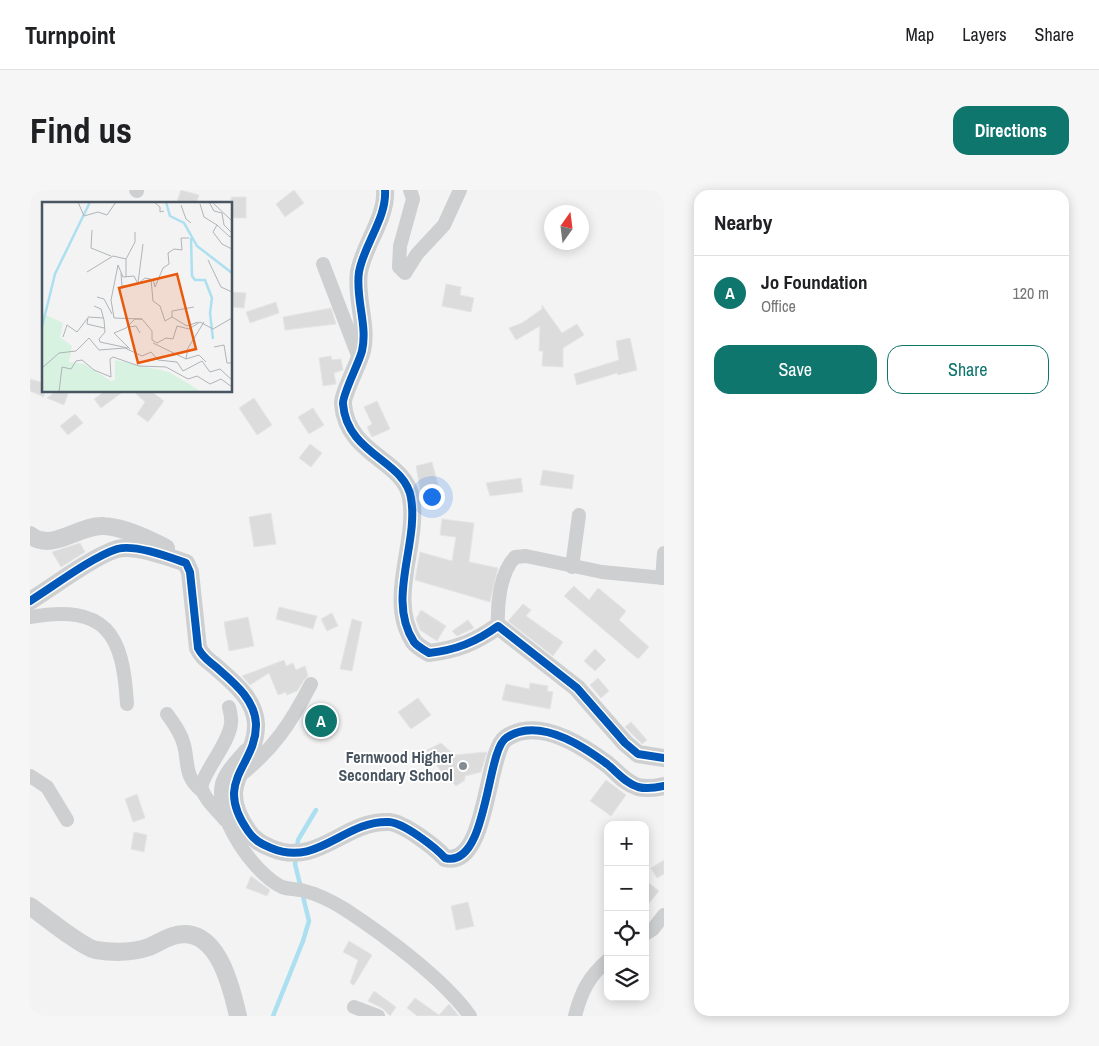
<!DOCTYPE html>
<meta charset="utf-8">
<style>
body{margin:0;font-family:"Archivo Narrow",sans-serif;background:#f6f6f6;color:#202124}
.controls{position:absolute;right:15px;bottom:15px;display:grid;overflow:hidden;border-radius:10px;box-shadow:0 2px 12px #0003}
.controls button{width:45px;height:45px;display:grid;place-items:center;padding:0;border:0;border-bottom:1px solid #e0e0e0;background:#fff;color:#202124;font:25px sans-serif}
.compass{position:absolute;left:514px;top:15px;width:45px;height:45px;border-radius:50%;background:#fff;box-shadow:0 2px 12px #0003;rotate:14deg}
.you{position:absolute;left:401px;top:306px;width:18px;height:18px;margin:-12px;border:4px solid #fff;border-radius:50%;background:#1a73e8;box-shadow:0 0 0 8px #1a73e833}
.badge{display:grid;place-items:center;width:32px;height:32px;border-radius:50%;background:#0f766e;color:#fff;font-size:16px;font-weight:700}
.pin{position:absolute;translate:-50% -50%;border:2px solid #fff;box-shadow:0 1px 5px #0006}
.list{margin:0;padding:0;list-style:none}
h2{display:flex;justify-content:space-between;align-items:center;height:65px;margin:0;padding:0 20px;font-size:21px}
h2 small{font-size:16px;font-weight:400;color:#757577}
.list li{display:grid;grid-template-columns:32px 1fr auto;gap:15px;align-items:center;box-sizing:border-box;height:75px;padding:0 20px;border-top:1px solid #e0e0e0}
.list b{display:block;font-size:19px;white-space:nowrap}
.list p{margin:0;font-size:16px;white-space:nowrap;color:#757577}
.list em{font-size:16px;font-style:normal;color:#757577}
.actions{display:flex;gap:10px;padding:15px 20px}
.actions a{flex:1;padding:11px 0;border:1px solid #0f766e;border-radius:15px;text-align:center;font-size:18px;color:#0f766e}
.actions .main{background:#0f766e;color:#fff}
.icon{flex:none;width:28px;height:28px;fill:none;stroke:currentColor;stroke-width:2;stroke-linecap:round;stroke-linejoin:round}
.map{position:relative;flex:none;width:634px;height:826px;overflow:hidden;border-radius:15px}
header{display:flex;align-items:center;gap:30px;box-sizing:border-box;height:70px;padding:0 25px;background:#fff;border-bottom:1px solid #e0e0e0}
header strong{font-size:24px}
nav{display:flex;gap:28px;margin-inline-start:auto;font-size:18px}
.intro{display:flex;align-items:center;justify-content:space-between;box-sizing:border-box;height:120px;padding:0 30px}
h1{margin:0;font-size:35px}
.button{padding:12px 22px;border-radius:15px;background:#0f766e;color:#fff;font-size:18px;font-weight:700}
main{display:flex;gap:30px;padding:0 30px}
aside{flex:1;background:#fff;border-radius:15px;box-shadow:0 2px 12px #0003}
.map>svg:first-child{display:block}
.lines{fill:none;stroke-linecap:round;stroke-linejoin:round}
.stream{stroke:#ace0f0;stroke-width:4.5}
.building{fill:#dcdcdd;stroke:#e4e5e6}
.minor{stroke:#cdcfd1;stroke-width:14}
.tertiary{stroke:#cdcfd1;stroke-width:18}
.cycleway-casing{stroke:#fff;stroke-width:11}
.cycleway{stroke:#0057b8;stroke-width:8}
.poi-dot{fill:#848c93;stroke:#fff;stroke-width:2}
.labels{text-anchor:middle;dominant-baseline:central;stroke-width:4;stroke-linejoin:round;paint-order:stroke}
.poi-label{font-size:16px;font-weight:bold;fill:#495560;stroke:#fff;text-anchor:end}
.inset-river{fill:none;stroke:#ace0f0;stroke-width:2.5}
.inset-road{fill:none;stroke:#afb4b8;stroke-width:1}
.view{fill:#e8590c;fill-opacity:0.15;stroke:#e8590c;stroke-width:2.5}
.inset-edge{fill:none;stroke:#495560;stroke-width:2.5}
</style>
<header>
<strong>Turnpoint</strong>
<nav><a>Map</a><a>Layers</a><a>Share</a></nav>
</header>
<div class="intro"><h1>Find us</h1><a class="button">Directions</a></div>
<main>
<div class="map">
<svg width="634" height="826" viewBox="0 0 634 826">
<rect width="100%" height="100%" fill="#f3f3f3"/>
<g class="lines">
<g class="stream">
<polyline points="267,658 268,650 286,620"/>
<polyline points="243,826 273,751 279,731 265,674 266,666"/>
</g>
</g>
<g class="building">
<polygon points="151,0 169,5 166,14 146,14"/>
<polygon points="264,0 274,13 255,27 246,14"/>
<rect x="201" y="7" width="15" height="21"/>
<polygon points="416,94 431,97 430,105 444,108 441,122 412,116"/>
<polygon points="201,102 216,103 214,118 201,117"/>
<polygon points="246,112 249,123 220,133 216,122"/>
<polygon points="512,115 532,143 547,134 554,145 533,158 533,177 512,176 513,161 509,161 510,136 486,150 479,138 492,133 512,119"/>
<polygon points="301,118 306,134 255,140 253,127"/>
<polygon points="600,148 607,180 588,185 587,183 547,195 544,184 589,170 586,151"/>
<polygon points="301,166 302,170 311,169 313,180 304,183 306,194 293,196 289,168"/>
<polygon points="0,189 14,193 14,207 0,201"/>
<polygon points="26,201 39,201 34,215 17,208"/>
<polygon points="75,201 94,201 71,218 64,209"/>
<polygon points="103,201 121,201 134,211 118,232 107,224 115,212"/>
<polygon points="224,208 242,235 227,245 209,218"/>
<polygon points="347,211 360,239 342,247 337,237 342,234 334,217"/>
<polygon points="283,218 294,235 279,244 268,227"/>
<polygon points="45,224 53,233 38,245 30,236"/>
<polygon points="280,254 292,263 281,277 269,268"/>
<polygon points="402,272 408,295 409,309 392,310 386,276"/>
<polygon points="513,280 544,285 542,299 510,295"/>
<polygon points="491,288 493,302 460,306 456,293"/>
<polygon points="241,323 246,354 224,357 219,327"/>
<polygon points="412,329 444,333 439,372 468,378 460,412 385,390 390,362 422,371 426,347 410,345"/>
<polygon points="50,353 55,362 31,377 22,362"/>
<polygon points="544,396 559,410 568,398 596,421 589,430 619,457 608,469 534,406"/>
<polygon points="493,414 501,420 496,426 533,452 523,466 478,431"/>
<polygon points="249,417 287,426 283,439 246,429"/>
<polygon points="391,420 416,436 407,451 390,440 386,429"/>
<polygon points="302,423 308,436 297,441 291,429"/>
<polygon points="218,427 224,456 199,461 194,432"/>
<polygon points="322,429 332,432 322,481 310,479"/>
<polygon points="438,430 444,438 427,446 422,441"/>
<polygon points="565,459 576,470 565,481 554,471"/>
<polygon points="254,470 256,476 263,473 266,480 275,476 278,486 274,490 267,501 257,505 256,502 248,505 239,483 220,495 212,486"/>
<polygon points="568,488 579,501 571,508 560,495"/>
<polygon points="500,493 518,496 517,501 523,502 520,519 472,510 476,494 499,499"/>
<polygon points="388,508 401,525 381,539 368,522"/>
<polygon points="601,532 617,550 612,554 595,537"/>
<polygon points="411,553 424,565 457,562 451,582 435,586 435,590 426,596 410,580 397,560"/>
<polygon points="576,590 596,605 581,626 560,611"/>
<polygon points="107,604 115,628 103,632 95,609"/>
<polygon points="104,642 117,645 114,662 101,659"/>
<polygon points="634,670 634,684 627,688 621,678"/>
<polygon points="221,686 240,700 237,706 216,698"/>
<polygon points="615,690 629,701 615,718"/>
<polygon points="438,712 444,736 426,740 421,716"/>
<polygon points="319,751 342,765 324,795 320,793 328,770 313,762"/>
<polygon points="344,801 366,817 360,826 352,818 338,811"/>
<polygon points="385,808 409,825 419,814 429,826 387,826 377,818"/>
</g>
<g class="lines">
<g class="minor">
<polyline points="106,0 107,1"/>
<polyline points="380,0 383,9 370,56 369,77 375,83 387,64 414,35 430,0"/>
<polyline points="293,74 329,168"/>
<polyline points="542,377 549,325"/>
<polyline points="632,388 634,363"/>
<path d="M0,427C76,414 93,443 97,514"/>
<path d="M468,436C467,414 470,383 485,367L496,366L572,382L634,388"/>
<path d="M137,524C144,534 151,543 154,555C159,576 154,586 172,601"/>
<path d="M216,560C208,569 195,582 192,594C184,626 224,684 252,697C258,699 265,699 271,700C288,704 302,711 316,720C354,745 414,789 440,826"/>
<polyline points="0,586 17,597 37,630"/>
<path d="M208,587C243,560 261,533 281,494"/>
<path d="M195,630C188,621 175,610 172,599C169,587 200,553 201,533C202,528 200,522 199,517"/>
<polyline points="615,744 623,739 634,725"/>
<polyline points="324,817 348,826"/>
<path d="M545,826C551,802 559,786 578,770"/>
</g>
<g class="tertiary">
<path d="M355,0C357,28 334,54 329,82C325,108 338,135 332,161C329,173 312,205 313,214C317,265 375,270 381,308C389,354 356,409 384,452C387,456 394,460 399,463C426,460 446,452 468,436L547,498L595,553L608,564L634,568"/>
<path d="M0,345C22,363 50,334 74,336C94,337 119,349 136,358"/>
<path d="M0,411C24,396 62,367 87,359C105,354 139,367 156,373L160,382L168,458C173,468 178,470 186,477C203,492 225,509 226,534C227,576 182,590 218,641C224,650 231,654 241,658C288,678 314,630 359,632C374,633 405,657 415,668C458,679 456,561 476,548C508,526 552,555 577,574C587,582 595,593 608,597C616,599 625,598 634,596"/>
<path d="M0,716C14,726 53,758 66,760C84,763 101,763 119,757C127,754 135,748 143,746C186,732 201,795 208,826"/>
</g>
<g class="cycleway-casing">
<g id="cycleway">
<path d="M355,0C357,28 334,54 329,82C325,108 338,135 332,161C329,173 312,205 313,214C317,265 375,270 381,308C389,354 356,409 384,452C387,456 394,460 399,463C426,460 446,452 468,436L547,498L595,553L608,564L634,568"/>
<path d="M0,411C24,396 62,367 87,359C105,354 139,367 156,373L160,382L168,458C173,468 178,470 186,477C203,492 225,509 226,534C227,576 182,590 218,641C224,650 231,654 241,658C288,678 314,630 359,632C374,633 405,657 415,668C458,679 456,561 476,548C508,526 552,555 577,574C587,582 595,593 608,597C616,599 625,598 634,596"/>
</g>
</g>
<use href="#cycleway" class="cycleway"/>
</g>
<circle class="poi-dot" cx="433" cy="576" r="5"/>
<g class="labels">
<g class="poi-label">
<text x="423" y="567">Fernwood Higher<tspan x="423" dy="18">Secondary School</tspan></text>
</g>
</g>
<g transform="translate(12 12)">
<rect width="190" height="190" fill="#f3f3f3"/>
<path d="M0,111L21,121L18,135L30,144L27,160L42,162L69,179L73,178V158L127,170L160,190H0Z" fill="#d8f2e2"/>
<path class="inset-river" d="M124,0L128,14L142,21L155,44L190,71M149,36L150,74L153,78H163L170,96L168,111L171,137M0,125L13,72L48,0"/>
<path class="inset-road" d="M36,0L42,14L56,10L65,13L74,0M112,0L118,5V10L122,9M167,0L172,9L180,11L182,23L190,31M170,0L190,19M158,2L162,15L175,23M139,3L144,17L149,21M50,28L49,46L69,54M190,33L188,35L175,23L171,30L180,42L190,47M84,57L93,40V30M166,58L179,85L190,90M45,70L71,54L84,57V75M79,71L80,84H87M111,77L113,85L121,66L127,62L126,51L132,47L140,48L139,36H147M96,81L101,42M55,95L62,97L70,112M52,104L59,107L62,118L63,130L57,137L58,140L86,146M130,115V109L152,105M61,116L46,115L45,122L62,126M100,117L72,116L69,98L76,63L81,75L92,74L96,82L103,76L109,77L111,99L118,104L123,119L130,115L145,124L156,120M87,125L94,124L98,131M21,135L25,123L35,130L45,117M111,141L144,157L157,153L164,160M172,145L182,143L185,161H190M88,147L72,131L84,126L93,117H100L110,129V138L115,141L124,136L131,137L135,124L147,127L158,120L171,127L190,116M144,157L146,146L162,120M0,166L17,151L34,149L47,136L57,148L83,146L100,154L109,150L116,158L135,160L141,169L160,159L168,170L178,167L190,178M17,190L20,165L29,167L34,159L40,158L52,168L69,175L68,157L71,155L97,164L124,165L146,177L155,174L168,182L179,177L190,185"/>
<path class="view" d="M135,72L154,147L96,161L77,86Z"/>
<rect width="190" height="190" class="inset-edge"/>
</g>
</svg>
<div class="controls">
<button>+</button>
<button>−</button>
<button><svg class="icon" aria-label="locate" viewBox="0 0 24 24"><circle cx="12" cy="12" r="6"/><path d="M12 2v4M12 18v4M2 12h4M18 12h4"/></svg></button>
<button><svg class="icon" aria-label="layers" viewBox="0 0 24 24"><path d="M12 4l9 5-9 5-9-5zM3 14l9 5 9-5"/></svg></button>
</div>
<svg class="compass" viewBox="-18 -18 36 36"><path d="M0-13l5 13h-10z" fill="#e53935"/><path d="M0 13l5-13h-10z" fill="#757577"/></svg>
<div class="you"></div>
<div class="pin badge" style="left:291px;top:531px">A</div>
</div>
<aside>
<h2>Nearby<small></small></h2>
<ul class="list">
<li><span class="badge">A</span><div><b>Jo Foundation</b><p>Office</p></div><em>120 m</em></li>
</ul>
<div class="actions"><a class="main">Save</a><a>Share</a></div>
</aside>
</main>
